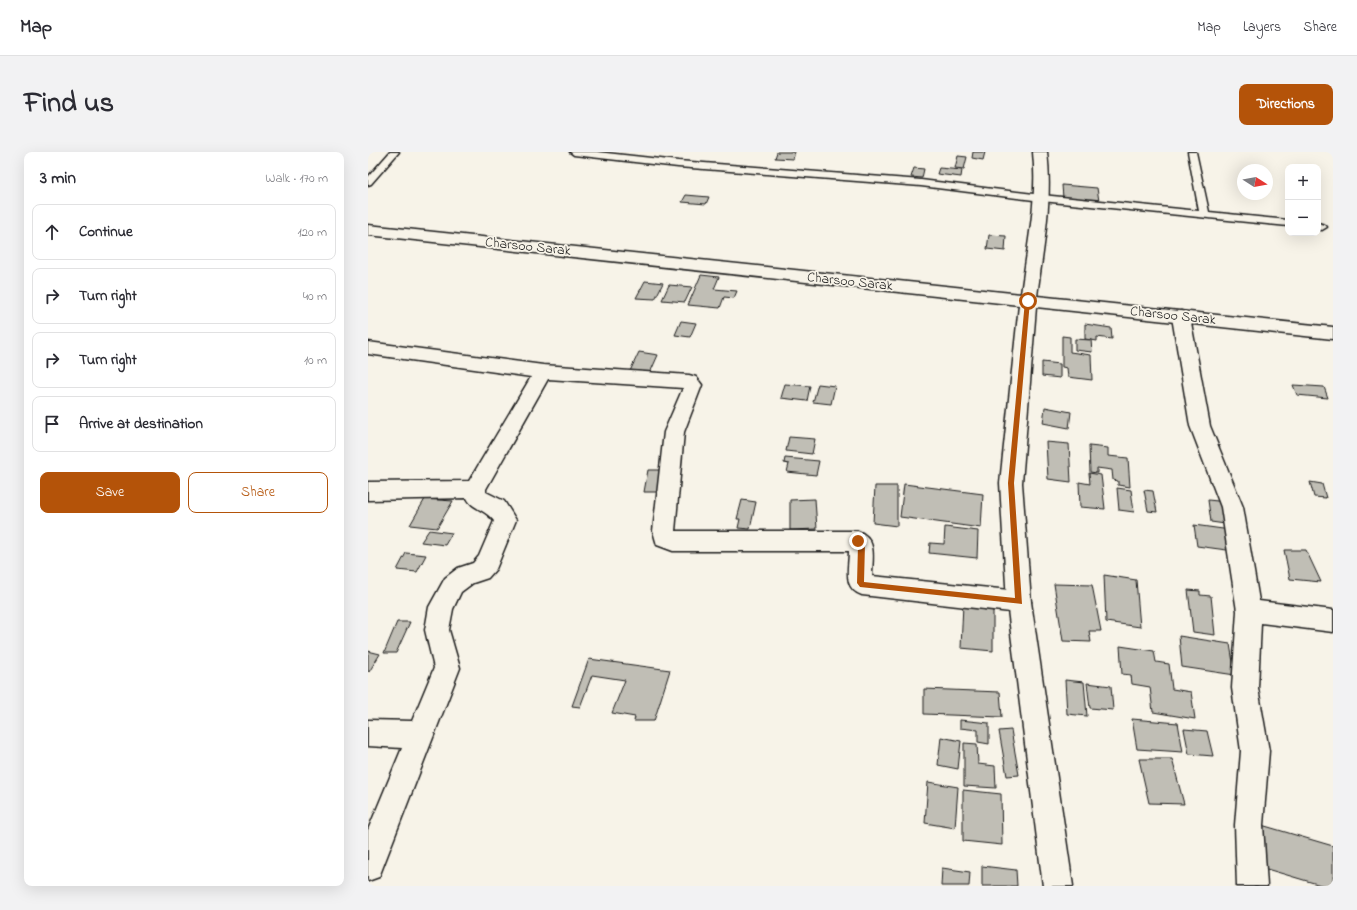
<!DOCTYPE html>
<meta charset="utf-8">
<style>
body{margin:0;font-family:"Indie Flower",sans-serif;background:#f2f2f3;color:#2b2b33}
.controls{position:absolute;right:12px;top:12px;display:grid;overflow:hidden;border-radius:8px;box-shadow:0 4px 16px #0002}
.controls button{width:36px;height:36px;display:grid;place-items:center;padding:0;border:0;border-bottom:1px solid #e1e1e2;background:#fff;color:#2b2b33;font:20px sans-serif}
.compass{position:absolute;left:869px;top:12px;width:36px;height:36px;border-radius:50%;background:#fff;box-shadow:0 4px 16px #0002;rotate:101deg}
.stop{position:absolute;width:12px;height:12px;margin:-9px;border:3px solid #b45309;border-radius:50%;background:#fff}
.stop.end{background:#b45309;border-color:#fff;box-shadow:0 1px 4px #0008}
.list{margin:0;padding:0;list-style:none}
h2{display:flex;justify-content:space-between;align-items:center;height:52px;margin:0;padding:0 16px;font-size:17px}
h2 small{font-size:13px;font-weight:400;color:#7c7c81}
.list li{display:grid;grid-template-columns:26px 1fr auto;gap:12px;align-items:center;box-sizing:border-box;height:56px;margin:0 8px 8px;padding:0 8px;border:1px solid #e1e1e2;border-radius:8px}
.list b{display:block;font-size:15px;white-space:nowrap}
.list em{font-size:13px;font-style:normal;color:#7c7c81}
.actions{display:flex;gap:8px;padding:12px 16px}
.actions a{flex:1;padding:9px 0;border:1px solid #b45309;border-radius:8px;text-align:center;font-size:14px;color:#b45309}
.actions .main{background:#b45309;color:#fff}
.icon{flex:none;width:22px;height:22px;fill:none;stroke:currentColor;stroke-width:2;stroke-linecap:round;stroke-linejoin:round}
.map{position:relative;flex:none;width:965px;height:734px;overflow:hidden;border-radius:8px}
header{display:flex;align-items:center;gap:24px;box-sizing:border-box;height:56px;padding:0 20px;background:#fff;border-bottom:1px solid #e1e1e2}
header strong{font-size:19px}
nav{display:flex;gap:22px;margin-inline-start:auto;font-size:14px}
.intro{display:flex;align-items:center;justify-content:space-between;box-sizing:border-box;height:96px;padding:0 24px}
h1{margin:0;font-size:28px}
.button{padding:10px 18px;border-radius:8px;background:#b45309;color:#fff;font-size:14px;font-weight:700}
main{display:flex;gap:24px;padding:0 24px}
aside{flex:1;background:#fff;border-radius:8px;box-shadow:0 4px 16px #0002}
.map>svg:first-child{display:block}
.building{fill:#c0beb5;stroke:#1c1c1c}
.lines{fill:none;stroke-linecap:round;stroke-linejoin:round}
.service-casing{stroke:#1c1c1c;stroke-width:3}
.minor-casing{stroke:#1c1c1c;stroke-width:3}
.tertiary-casing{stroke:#1c1c1c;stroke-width:3}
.service{fill:#f7f3e8;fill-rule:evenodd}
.minor{fill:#f7f3e8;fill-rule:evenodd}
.tertiary{fill:#f7f3e8;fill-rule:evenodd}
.route{fill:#b45309}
.labels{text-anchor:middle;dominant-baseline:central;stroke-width:3.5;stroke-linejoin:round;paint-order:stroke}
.far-street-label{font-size:14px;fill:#1c1c1c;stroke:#f7f3e8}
</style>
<header>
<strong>Map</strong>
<nav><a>Map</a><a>Layers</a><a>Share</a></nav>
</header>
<div class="intro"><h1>Find us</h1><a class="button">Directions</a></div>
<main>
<aside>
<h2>3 min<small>Walk · 170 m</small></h2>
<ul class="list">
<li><svg class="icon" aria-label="ahead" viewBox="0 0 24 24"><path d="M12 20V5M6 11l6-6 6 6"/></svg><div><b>Continue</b></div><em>120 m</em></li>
<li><svg class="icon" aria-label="right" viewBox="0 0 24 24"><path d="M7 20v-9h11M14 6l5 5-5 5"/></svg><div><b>Turn right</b></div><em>40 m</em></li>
<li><svg class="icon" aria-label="right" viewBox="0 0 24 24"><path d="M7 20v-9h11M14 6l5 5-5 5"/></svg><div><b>Turn right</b></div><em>10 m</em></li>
<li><svg class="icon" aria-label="arrive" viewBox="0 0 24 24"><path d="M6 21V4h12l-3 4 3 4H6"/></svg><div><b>Arrive at destination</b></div></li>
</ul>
<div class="actions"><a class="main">Save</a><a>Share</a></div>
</aside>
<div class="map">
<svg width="965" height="734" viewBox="0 0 965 734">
<rect width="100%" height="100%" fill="#f7f3e8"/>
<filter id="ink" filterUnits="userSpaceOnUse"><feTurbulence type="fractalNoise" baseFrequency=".025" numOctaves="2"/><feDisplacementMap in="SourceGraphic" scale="8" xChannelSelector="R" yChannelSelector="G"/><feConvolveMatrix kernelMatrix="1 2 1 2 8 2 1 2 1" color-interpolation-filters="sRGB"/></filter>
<g filter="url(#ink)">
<g class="building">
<polygon points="409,0 427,0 425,7 407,6"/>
<polygon points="605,0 617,0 615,8 604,6"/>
<polygon points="590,4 599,5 596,17 587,16"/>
<polygon points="546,16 556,17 554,26 543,25"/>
<polygon points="571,16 594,18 593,25 569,22"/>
<polygon points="694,33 729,36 731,49 695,46"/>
<polygon points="318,43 341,45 338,52 314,50"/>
<polygon points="621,83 638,84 637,99 619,97"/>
<polygon points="333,123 351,125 346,137 369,139 366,146 356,145 352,156 320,153"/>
<polygon points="277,129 295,131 287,147 268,146"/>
<polygon points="301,133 324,135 317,150 294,148"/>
<polygon points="313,169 328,171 322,185 307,183"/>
<polygon points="717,172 743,176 744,187 729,185 729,189 717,187"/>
<polygon points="694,184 702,185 702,200 723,203 724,228 700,225 699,216 694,215"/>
<polygon points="707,187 723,188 724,200 707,198"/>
<polygon points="271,200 290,203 282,221 262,219"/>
<polygon points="674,210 692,212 692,226 674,224"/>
<polygon points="417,232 442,234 439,249 413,246"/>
<polygon points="450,232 467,234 463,252 445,250"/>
<polygon points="925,233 956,235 960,246 929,243"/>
<polygon points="677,255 703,260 701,276 675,271"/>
<polygon points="421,285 447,287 444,302 418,299"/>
<polygon points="678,290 701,292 703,330 680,327"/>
<polygon points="721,294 740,296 740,304 760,306 762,335 750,333 750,329 745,328 744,318 729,316 729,321 722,320"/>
<polygon points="417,306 451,309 448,323 419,320 421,312 416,311"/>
<polygon points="280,318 298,318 294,340 276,340"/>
<polygon points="721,321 733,323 737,357 712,355 711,330 722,332"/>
<polygon points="942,330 954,332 958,346 946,345"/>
<polygon points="536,332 615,342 613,376 532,365"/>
<polygon points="507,334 529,334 529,374 505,371"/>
<polygon points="749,336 763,338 766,360 751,358"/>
<polygon points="776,338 785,339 789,360 780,359"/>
<polygon points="57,347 85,349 69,376 42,373"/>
<polygon points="447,347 449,377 422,378 422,348"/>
<polygon points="374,348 388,350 382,377 370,376 372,367 369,367"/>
<polygon points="840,348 859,350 864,373 843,370"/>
<polygon points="826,373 862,378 866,399 829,394"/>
<polygon points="577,375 610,379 609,406 561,401 562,391 576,392"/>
<polygon points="61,378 84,381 77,393 53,390"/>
<polygon points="916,398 938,398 953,430 922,427"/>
<polygon points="38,401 58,403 49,420 29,418"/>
<polygon points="736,423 768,428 772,475 738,470"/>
<polygon points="686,432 724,433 733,479 721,479 723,490 695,489"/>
<polygon points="820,438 832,439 832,443 843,444 847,483 825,480"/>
<polygon points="595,452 625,455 625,499 593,496"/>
<polygon points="29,470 42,470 28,501 16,501"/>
<polygon points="811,484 862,492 867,523 814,515"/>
<polygon points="752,494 786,499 788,510 801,512 804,537 823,540 827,567 785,560 782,535 764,532 763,523 754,522"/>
<polygon points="0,499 12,502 1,520 0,519"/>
<polygon points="221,507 302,518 286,569 266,569 267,565 244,561 257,528 224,523 212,555 204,554"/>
<polygon points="697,528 716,530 719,564 699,562"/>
<polygon points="719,531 743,534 745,558 722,556"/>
<polygon points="556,537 632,540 634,565 556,562"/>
<polygon points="764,567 810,571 815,600 769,597"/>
<polygon points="592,568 621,571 621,592 610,590 610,578 592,576"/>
<polygon points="816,577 839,579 845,604 821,602"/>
<polygon points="643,578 651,623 639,624 631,579"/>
<polygon points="573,585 593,589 590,617 570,613"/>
<polygon points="596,591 609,592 610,612 627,614 628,636 596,634"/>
<polygon points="771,607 804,607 816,652 781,651"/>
<polygon points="560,630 590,635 587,676 557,671"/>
<polygon points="595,638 633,642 634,693 595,689"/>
<polygon points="890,672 965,694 965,734 956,734 892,715"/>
<polygon points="614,714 648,718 649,734 614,734"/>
<polygon points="574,716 602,720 601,734 573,734"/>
</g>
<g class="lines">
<g class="service-casing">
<g id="service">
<polygon points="22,0 31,0 3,32 0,33 0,25"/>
<polygon points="202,0 229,0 310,9 553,28 674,43 831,59 820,0 828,0 841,60 920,68 920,74 674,49 553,34 310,15 206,3"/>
<polygon points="950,71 957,73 959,75 954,78 950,77"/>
</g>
</g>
<g class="minor-casing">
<g id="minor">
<polygon points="813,159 819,161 822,165 842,274 875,355 891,449 965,458 965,480 893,471 890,536 901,599 895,673 899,734 869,734 867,673 873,599 864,536 869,459 853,355 822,274 804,165 807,161"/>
<path d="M0,190L175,213L321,223L328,225L334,233L316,280L307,379H490C510,387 504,406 504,424L651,439L659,442L663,450L659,458L651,461L494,443C474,436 481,416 481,399H305L289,393L285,379L296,280L315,236L180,227L118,337V340L136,349L148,368L128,417L120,426L105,431L93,440L85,457L81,478L92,516L11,725L0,729V678L34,596L0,594V568L44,569L66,516L57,478L61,455L77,426L90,416L105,411L111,404L126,369C117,357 104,357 99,346L0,348V330L101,329L163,225L0,202Z"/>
</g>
</g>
<g class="tertiary-casing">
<path id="tertiary" d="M665,0H679C685,48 675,96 669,144L965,175V187L668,155L654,331L663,450L705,734H675L639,450L632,331L651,153L0,83V73L653,142C659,95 670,48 665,0Z"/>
</g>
<use href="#service" class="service"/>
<use href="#minor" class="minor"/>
<use href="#tertiary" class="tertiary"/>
</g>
</g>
<polygon class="route" points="660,147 662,149 646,331 654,452 492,435 489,431 490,393 486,389 490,386 497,392 496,430 647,446 640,331 657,149"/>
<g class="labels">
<g class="far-street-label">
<text transform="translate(160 95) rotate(6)">Charsoo Sarak</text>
<text transform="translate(482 130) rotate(6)">Charsoo Sarak</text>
<text transform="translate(805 164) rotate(6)">Charsoo Sarak</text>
</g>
</g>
</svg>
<div class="controls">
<button>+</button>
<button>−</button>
</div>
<svg class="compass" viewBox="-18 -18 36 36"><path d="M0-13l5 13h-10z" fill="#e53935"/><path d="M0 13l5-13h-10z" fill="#7c7c81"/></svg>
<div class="stop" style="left:660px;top:149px"></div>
<div class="stop end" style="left:490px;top:389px"></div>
</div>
</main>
